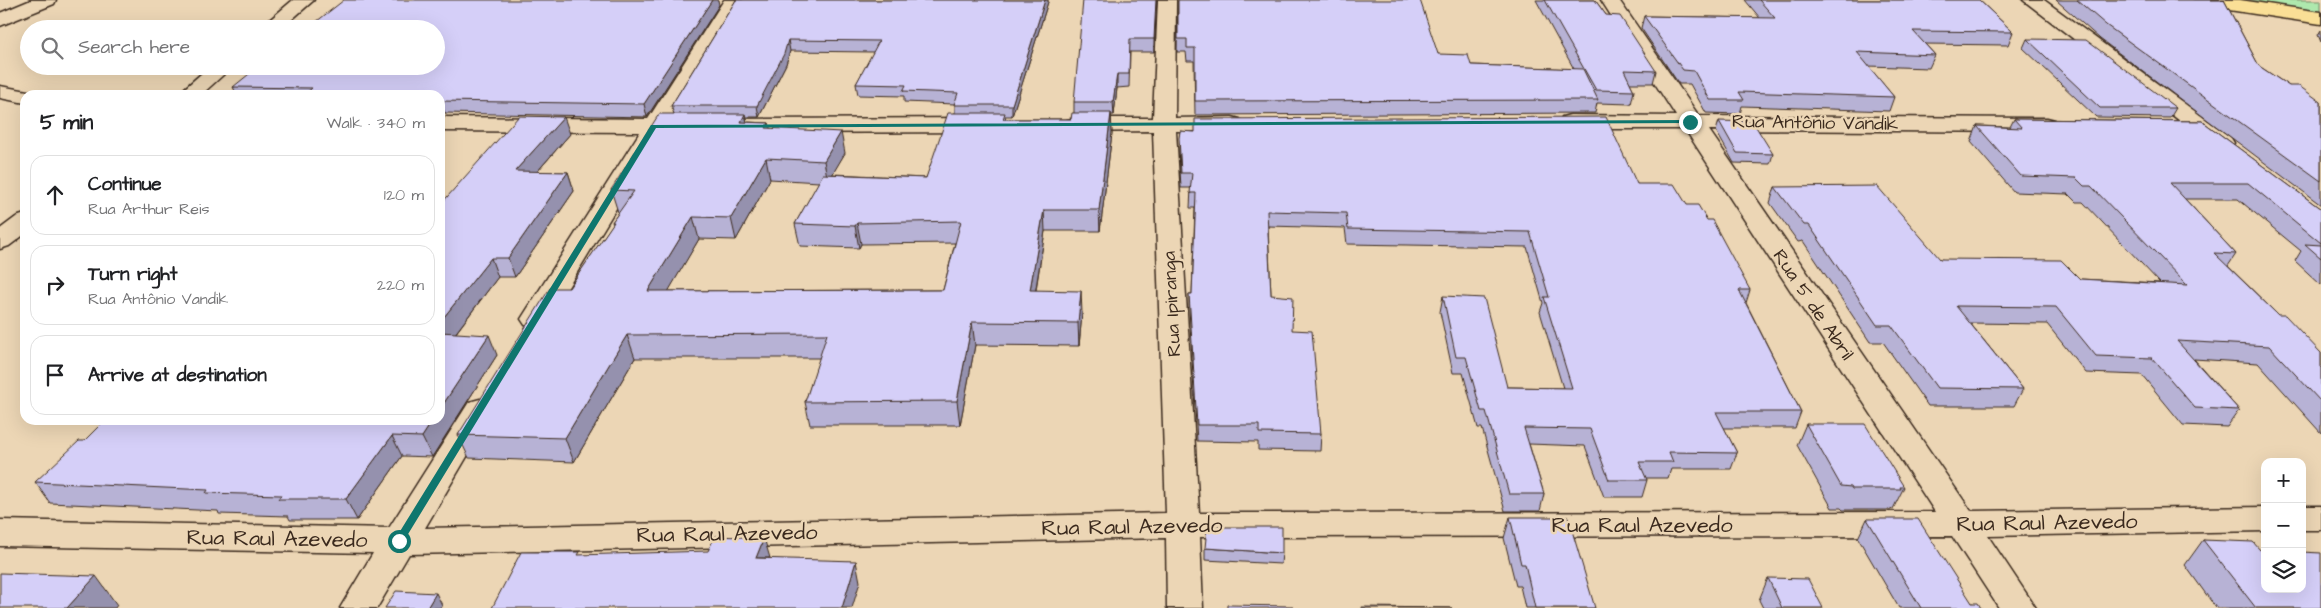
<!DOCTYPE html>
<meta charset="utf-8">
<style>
body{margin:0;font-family:"Architects Daughter",sans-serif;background:#f6f6f6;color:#202124}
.controls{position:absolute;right:15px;bottom:15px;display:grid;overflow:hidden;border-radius:10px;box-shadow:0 5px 20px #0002}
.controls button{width:45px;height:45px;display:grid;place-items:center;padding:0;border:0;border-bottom:1px solid #e0e0e0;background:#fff;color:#202124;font:25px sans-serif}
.stop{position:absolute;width:15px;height:15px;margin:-11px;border:4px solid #0f766e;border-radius:50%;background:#fff}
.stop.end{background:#0f766e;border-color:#fff;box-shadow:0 1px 5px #0008}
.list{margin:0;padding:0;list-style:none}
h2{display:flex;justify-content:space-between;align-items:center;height:65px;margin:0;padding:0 20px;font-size:21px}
h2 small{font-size:16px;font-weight:400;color:#757577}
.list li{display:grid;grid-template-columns:32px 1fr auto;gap:15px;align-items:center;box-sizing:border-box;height:80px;margin:0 10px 10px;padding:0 10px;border:1px solid #e0e0e0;border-radius:15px}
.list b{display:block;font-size:19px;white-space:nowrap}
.list p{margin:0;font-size:16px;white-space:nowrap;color:#757577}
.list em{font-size:16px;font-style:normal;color:#757577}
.icon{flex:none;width:28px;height:28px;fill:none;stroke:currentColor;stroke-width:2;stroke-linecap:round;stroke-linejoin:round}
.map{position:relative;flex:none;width:2321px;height:608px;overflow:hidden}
.search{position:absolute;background:#fff;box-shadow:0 5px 20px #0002;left:20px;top:20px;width:425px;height:55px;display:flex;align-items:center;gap:12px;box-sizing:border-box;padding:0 18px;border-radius:28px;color:#757577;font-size:19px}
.panel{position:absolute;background:#fff;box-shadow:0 5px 20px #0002;left:20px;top:90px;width:425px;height:335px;border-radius:15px}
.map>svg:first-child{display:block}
.green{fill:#aee8ad;stroke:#748966}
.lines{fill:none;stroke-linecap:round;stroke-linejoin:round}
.minor-casing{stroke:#3b2a1e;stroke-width:3}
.highway-casing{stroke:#3b2a1e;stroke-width:3}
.minor{fill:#ecd6b5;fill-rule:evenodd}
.highway{fill:#fadf96;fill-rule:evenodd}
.wall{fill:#b7b2d5;stroke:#3b2a1e;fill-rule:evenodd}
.shaded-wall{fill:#9591ae;stroke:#3b2a1e}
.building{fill:#d5cff8;stroke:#3b2a1e}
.route{fill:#0f766e}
.labels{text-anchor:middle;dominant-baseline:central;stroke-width:5;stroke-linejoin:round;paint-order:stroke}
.street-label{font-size:19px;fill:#3b2a1e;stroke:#ecd6b5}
.near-street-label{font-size:22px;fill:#3b2a1e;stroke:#ecd6b5}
</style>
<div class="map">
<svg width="2321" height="608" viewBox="0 0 2321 608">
<rect width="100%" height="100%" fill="#ecd6b5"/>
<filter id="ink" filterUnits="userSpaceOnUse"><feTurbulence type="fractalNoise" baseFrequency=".02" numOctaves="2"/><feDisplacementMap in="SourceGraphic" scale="10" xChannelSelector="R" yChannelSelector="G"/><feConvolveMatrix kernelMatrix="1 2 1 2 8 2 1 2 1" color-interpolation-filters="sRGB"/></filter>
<g filter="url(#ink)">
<polygon class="green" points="2226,0 2321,0 2321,14"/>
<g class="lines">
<g class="minor-casing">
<g id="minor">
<polygon points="31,0 56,0 54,4 0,26 0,13"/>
<polygon points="293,0 314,0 281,29 259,29"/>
<polygon points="724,0 742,0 670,119 698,121 701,126 698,131 662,133 545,325 535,328 525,325 521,319 640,132 440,131 440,117 648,119"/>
<polygon points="1158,0 1176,0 1175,118 1232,117 1240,119 1243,124 1240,129 1232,131 1176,131 1199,513 1935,512 1685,129 1570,129 1562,127 1559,122 1562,117 1570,115 1676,116 1601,0 1619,0 1699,116 2047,118 2055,120 2058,125 2055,130 2047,132 1709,130 1971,511 2265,507 2265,531 1988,536 2036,608 1999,608 1952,536 1200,537 1203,608 1167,608 1166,538 409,554 377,608 340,608 373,553 0,546 0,520 389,528 469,402 480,399 491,402 495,409 425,528 1166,513 1153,131 1075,132 1067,130 1064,125 1067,120 1075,118 1153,118"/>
<polygon points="2023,0 2044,0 2231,138 2234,143 2231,148 2223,150 2215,148"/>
<polygon points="210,66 233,66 201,95 177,95"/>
<polygon points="0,86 33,92 34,95 25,95 25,103 0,98"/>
<polygon points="982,118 990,120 993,125 990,130 982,132 733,133 725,131 722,126 725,121 733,119"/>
<polygon points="25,214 25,234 9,246 0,249 0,229 16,217"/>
<rect x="2302" y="506" width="19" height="24"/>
</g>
</g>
<g class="highway-casing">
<polygon id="highway" points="2194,0 2240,0 2321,12 2321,24 2203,6 2196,4"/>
</g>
<use href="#minor" class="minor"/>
<use href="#highway" class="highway"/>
</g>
<g class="wall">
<path d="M736,0H1048V2L1012,116H1005L1006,119H1071L1074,113V102L1157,0L1154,52H1130L1129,87L1117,88L1114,115H1111L1112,133L1100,231H1045L1036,290L1082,313L1079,346L975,345L960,425H810L805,402L820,358H635L574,462L469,458L458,435L569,288L613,224L612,222L619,212H618L611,190L674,114L671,106ZM790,51L874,52L856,84L858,95L904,96V102L955,104V113L926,178L832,174L845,153L770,129L769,123L747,122L746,117H759L786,64ZM770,179L819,182L795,224L800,246L859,248L861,244L955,243L943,290L668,291L699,239L736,240Z"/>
<polygon points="1178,0 1438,54 1471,65 1574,69 1536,0 1595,0 1606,15 1656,71 1653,83 1630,83 1634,91 1631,104 1597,103 1595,113 1195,115 1194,61 1187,61 1186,52 1177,52"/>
<polygon points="1745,0 1979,0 2013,32 2008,45 1925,44 1935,55 1929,68 1868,66 1894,97 1889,111 1742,106 1740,114 1706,113 1690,84 1679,84 1641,28 1644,16 1760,18"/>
<polygon points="2056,0 2224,0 2259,66 2289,86 2321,102 2321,205 2100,39"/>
<polygon points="719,5 647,117 445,113 440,115 440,95 237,95 233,87"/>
<polygon points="2321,30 2321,42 2318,35"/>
<polygon points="2027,39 2176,108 2170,118 2096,117 2023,48"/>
<polygon points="2014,119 2202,121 2321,209 2321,285 2295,261 2301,251 2238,199 2185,199 2236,254 2228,266 2278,315 2321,353 2321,433 2258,363 2194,359 2239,410 2227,427 2183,425 2142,375 2086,373 2047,324 1970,323 2023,389 2014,406 1928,406 1883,342 1870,342 1803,241 1798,242 1770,203 1775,187 1940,259 2080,279 2160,283 2083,202 2076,202 2068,194 2014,192 1971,142 1977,126 2010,127"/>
<polygon points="1719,121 1773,154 1770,164 1734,163 1716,131"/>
<polygon points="1180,131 1637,184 1687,205 1750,290 1746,303 1801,412 1795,428 1724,428 1737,453 1731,469 1671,469 1668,478 1646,478 1647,480 1642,497 1604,497 1585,446 1529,444 1544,494 1540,511 1505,511 1482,428 1478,428 1463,373 1453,373 1440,312 1443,296 1507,387 1563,388 1540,312 1543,303 1527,247 1347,244 1345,228 1268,226 1271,295 1292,330 1321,434 1320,451 1258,450 1258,442 1197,441 1189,309 1189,294 1192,294 1195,208 1190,208 1191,188 1181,188 1179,152"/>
<polygon points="570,134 537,172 568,172 574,191 515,277 498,277 456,333 497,355 432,457 402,456 357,520 290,520 288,516 219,514 218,511 50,503 35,482 84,441 440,420 440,205"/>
<polygon points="1806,424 1904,487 1893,509 1892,509 1891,510 1843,510 1841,508 1832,508 1797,445"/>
<polygon points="1510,517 1595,608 1525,608 1520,586 1516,586 1504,538"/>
<polygon points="1867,519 1972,603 1981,608 1899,608 1858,538"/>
<polygon points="2203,540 2260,550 2321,608 2216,608 2185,565"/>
<polygon points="1205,548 1282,553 1281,564 1205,560"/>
<polygon points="1768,578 1823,608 1763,608 1759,600"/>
</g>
<g class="shaded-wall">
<polygon points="712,0 718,0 719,5 647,117 644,104"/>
<polygon points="1045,0 1048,0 1048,2 1012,116 1012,105"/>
<polygon points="1156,0 1157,0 1154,52 1154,39"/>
<polygon points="788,40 790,51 786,64 759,117 757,106"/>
<polygon points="1117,74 1117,88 1114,115 1113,102"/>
<polygon points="440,101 445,113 440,115"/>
<polygon points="1111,113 1112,133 1100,231 1099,210"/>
<polygon points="745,114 750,135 741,122"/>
<polygon points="564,117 570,134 521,190 515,171"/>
<polygon points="769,123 773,143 766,128"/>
<polygon points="841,132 845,153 828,182 824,161"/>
<polygon points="766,158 770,179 736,240 731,218"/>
<polygon points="568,172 574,191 515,277 508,258"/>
<polygon points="1044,210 1045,231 1032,313 1030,290"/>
<polygon points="693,217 699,239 655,314 648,291"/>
<polygon points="857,223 861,244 859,248 855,226"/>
<polygon points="491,258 498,277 442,351 440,347 440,322"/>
<polygon points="1081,291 1082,313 1079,346 1078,323"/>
<polygon points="972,322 975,345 960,425 957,401"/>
<polygon points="489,335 497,355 432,457 422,437 433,420 440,420 440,409"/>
<polygon points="627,335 635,358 574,462 565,438"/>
<polygon points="392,436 402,456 357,520 346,499"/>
<polygon points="764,538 770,558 756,558"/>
<polygon points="856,561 860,582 852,608 842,608"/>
<polygon points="96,576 117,605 115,608 67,608"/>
<polygon points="436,593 442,605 440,608 427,608"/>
</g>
<g class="building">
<polygon points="344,0 712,0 644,104 440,101 440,95 304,95 312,88 233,87 259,66 436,66 436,29 307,29"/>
<polygon points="736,0 1045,0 1012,105 954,105 958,93 903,91 906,85 856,84 879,41 788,40 784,54 757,106 671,106"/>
<polygon points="1083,0 1156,0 1154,39 1130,39 1129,74 1117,74 1113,102 1074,102"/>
<polygon points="1178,0 1420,0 1438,54 1468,55 1471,65 1583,69 1598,100 1195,101 1195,48 1187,48 1187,39 1178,39"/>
<polygon points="1545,0 1595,0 1606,15 1620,16 1656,71 1624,70 1634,91 1596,90"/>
<polygon points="1759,0 1979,0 2013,32 1913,31 1935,55 1857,52 1894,97 1739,92 1744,100 1710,100 1694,71 1683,70 1644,16 1775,18"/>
<polygon points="2077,0 2224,0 2259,66 2289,86 2299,86 2321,102 2321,181 2106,25"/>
<polygon points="2027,39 2086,40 2176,108 2100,108"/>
<polygon points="948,113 1005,113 1003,119 1071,119 1072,113 1111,113 1099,210 1044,210 1030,290 1081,291 1078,323 972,322 957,401 805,402 827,334 627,335 565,438 458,435 550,288 569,288 614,222 612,222 634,191 611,190 659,114 745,114 741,122 769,123 766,128 841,132 824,161 766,158 731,218 693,217 648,291 943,290 961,221 857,223 855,226 795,224 823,174 926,178"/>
<polygon points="519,116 564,117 515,171 568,172 508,258 491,258 440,322 440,205"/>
<polygon points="1606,117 1637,184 1674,184 1687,205 1698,205 1707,220 1712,220 1750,290 1739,290 1801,412 1716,412 1737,453 1669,452 1673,462 1639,462 1647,480 1609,480 1590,429 1524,428 1544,494 1509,494 1486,411 1481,411 1466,357 1456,357 1443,296 1484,298 1507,387 1572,388 1544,297 1549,297 1530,232 1348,229 1346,213 1267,211 1271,295 1293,297 1292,330 1312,331 1321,434 1259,433 1259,425 1197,425 1189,294 1192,294 1196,193 1190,193 1192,173 1181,173 1179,138 1180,131 1195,132 1195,119"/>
<polygon points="2014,119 2202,121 2321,209 2321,243 2248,183 2170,183 2236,254 2214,253 2278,315 2285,315 2321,353 2321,402 2269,346 2177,341 2239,410 2195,408 2152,358 2096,356 2056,307 1956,306 2023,389 1937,388 1891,325 1877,325 1809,225 1804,225 1775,187 1877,186 1940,259 2061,260 2080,279 2187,285 2091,186 2084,186 2076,178 2021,176 1977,126 2022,128"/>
<polygon points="1719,121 1753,122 1773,154 1737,153"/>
<polygon points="2305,244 2321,245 2321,258"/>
<polygon points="440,332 489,335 440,409"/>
<polygon points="105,420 433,420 422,437 392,436 346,499 278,499 281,495 206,493 208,490 35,482 79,441 84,441"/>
<polygon points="1806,424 1865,424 1904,487 1900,487 1901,489 1852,489 1851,487 1841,486"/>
<polygon points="1510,517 1568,517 1595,608 1535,608 1525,564 1521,564"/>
<polygon points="1867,519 1918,519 1972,603 1978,603 1981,608 1921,608"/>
<polygon points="1207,527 1282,527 1282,553 1205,548"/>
<polygon points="715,536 764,538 756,558 856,561 842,608 492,608 521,552 580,552 578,555 708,551"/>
<polygon points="2203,540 2253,542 2260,550 2265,550 2265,589 2302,589 2302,552 2321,553 2321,608 2256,608"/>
<polygon points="0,573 96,576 67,608 0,608"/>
<polygon points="1768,578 1808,579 1823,608 1782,608"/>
<polygon points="396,591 436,593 427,608 385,608"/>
<polygon points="1227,605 1292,606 1292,608 1227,608"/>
<polygon points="1362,607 1452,608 1362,608"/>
</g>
</g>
<polygon class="route" points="1690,120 1692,123 656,128 402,544 399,545 394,541 651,125"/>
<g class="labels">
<g class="street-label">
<text transform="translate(1815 123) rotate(1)">Rua Antônio Vandik</text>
<text transform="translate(1172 304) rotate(-93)">Rua Ipiranga</text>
<text transform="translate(1813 305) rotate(56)">Rua 5 de Abril</text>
</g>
<g class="near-street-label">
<text transform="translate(2047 523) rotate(-1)">Rua Raul Azevedo</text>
<text x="1642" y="525">Rua Raul Azevedo</text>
<text transform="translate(1132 527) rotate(-1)">Rua Raul Azevedo</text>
<text transform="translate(727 534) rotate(-1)">Rua Raul Azevedo</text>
<text transform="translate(277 539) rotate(1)">Rua Raul Azevedo</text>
</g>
</g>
</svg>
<div class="controls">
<button>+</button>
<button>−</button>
<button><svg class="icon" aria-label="layers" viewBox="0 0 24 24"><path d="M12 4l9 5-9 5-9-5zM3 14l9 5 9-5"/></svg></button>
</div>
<div class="stop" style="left:399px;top:541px"></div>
<div class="stop end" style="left:1690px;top:122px"></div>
<div class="search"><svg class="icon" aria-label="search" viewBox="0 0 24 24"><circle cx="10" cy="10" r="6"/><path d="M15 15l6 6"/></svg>Search here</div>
<section class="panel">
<h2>5 min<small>Walk · 340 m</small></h2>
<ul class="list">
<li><svg class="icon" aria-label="ahead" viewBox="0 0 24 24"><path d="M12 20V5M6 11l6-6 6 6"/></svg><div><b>Continue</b><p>Rua Arthur Reis</p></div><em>120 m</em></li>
<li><svg class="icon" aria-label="right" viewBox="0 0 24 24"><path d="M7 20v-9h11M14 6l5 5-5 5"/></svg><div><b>Turn right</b><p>Rua Antônio Vandik</p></div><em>220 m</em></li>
<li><svg class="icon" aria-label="arrive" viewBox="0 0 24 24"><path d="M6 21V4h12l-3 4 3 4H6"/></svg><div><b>Arrive at destination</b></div></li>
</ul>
</section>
</div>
